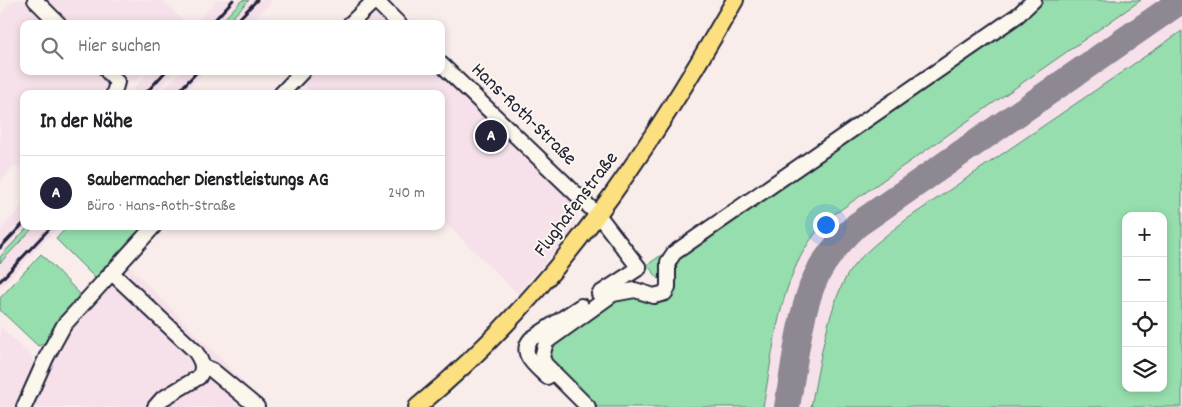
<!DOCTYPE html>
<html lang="de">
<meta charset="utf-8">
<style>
body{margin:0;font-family:Dekko,sans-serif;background:#f6f6f6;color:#202124}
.controls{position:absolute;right:15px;bottom:15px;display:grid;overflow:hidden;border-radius:10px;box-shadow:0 2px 8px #0003}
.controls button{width:45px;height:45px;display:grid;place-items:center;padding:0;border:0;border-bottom:1px solid #e0e0e0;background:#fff;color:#202124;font:25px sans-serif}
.you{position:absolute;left:825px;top:224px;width:18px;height:18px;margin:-12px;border:4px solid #fff;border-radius:50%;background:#1a73e8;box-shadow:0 0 0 8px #1a73e833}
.badge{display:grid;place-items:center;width:32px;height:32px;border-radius:50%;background:#22223b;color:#fff;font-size:16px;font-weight:700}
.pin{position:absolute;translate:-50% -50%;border:2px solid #fff;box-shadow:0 1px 5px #0006}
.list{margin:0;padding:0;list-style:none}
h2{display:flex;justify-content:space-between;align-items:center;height:65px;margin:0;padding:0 20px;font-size:21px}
h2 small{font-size:16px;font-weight:400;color:#757577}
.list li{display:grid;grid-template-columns:32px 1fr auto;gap:15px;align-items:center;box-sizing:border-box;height:75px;padding:0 20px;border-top:1px solid #e0e0e0}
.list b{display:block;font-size:19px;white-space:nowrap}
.list p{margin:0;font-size:16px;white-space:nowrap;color:#757577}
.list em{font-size:16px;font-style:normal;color:#757577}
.icon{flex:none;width:28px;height:28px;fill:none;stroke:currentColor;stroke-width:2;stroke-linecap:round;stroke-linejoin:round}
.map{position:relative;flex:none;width:1182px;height:407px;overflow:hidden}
.search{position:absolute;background:#fff;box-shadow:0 2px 8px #0003;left:20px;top:20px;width:425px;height:55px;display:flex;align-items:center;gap:12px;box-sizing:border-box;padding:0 18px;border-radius:10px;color:#757577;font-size:19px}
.panel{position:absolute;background:#fff;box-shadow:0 2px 8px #0003;left:20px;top:90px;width:425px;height:140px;border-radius:10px}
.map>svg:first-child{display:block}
.built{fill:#f6e1ea;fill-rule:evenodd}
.green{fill:#96dead;stroke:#5c8074;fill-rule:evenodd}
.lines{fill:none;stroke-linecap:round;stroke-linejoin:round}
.taxiway{stroke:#8e8893;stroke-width:26}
.minor-casing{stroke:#22223b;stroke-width:18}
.major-casing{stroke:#22223b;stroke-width:20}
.minor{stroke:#fbf7ec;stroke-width:14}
.major{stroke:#fce080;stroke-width:16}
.rail{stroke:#22223b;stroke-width:3}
.labels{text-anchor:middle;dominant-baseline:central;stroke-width:4;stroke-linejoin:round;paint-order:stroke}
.street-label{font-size:20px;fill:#22223b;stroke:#fbf7ec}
</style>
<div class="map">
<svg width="1182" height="407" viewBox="0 0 1182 407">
<rect width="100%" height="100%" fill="#f9edeb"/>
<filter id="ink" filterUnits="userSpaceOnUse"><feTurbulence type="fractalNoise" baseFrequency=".02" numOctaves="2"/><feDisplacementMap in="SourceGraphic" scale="10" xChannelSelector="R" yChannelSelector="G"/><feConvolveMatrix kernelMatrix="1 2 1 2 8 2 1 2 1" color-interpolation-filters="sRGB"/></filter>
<g filter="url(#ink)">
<g class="built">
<polygon points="13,0 162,0 187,24 24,24 24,71 144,71 134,82 131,80 121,91 123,94 24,94 24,171 16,165 0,182 0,14"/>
<polygon points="217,0 242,0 219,24 194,24"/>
<polygon points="249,0 273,0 250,24 226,24"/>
<path d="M1028,0H1182V407H582L533,354V348L537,343L617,288L635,283L659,291L665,286L647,265L1014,13ZM1126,216H1163V388H1126Z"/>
<polygon points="373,12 387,24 361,24"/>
<polygon points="150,71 175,71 154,94 129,94"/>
<polygon points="181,71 205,71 183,94 160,94"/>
<polygon points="312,71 438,71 573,199 577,218 572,231 518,294 441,219 441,94 313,94 301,82"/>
<polygon points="24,204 24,226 29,226 0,257 0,230"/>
<polygon points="35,226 59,226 0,289 0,263"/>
<polygon points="127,264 229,367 268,407 31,407 52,365 61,342"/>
<polygon points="0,326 32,357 34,364 21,407 0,407"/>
</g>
<g class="green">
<polygon points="242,0 249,0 226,24 219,24"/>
<path d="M1038,0H1141L836,213C829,220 820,227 814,235C778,284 774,349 763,407H592L546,359L548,344L603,304L629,293L656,300L674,260Z"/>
<path d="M1182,31V407H811C819,367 829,295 855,264C870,247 889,233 907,219ZM1126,216H1163V388H1126Z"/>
<polygon points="29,226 35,226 0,263 0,257"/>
<polygon points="68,226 147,226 96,279 56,239"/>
<polygon points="667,251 665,286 647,265"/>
<polygon points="41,254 81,295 62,316 46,343 38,346 0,310 0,298"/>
</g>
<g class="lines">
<path class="taxiway" d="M787,407C794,368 798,324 812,286C821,262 838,243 857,225L1182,0"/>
<g class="minor-casing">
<g id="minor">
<polyline points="35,0 59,24"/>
<polyline points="350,24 375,0 399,24"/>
<polyline points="441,64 599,216 639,268 599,294"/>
<polyline points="107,71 117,82 114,93"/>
<polyline points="281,94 303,71"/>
<path d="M111,272L195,351C201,360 205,367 199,377L162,399L155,407"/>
<polyline points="202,366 212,370 257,407"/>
<path d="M547,377C536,366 518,354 531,339L581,306"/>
<polyline points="24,407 46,358 64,325 154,226"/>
<polyline points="588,407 545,364 542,357 546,342 613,294 635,290 654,296 665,293 668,287 668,262 674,253 1018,15 1034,0"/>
</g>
</g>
<g class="major-casing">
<path id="major" d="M417,407C553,296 649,151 735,0"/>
</g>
<use href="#minor" class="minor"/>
<use href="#major" class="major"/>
<g class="rail">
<polyline points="211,24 233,0"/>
<polyline points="234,24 257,0"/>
<polyline points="145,94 166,71"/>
<polyline points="176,94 198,71"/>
<polyline points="0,248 24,223"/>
<polyline points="0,281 52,226"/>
</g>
</g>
</g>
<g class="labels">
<g class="street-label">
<text transform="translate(523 115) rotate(44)">Hans-Roth-Straße</text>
<text transform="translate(577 205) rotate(-53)">Flughafenstraße</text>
</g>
</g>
</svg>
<div class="controls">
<button>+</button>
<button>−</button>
<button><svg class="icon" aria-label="locate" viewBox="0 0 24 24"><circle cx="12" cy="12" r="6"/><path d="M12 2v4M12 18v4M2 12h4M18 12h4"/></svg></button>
<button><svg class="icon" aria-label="layers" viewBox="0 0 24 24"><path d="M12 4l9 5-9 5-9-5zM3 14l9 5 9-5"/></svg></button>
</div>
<div class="you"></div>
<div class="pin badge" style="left:491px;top:136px">A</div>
<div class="search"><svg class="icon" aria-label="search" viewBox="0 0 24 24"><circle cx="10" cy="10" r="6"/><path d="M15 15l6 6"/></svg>Hier suchen</div>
<section class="panel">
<h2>In der Nähe<small></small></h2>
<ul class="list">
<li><span class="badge">A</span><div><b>Saubermacher Dienstleistungs AG</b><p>Büro · Hans-Roth-Straße</p></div><em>240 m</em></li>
</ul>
</section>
</div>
